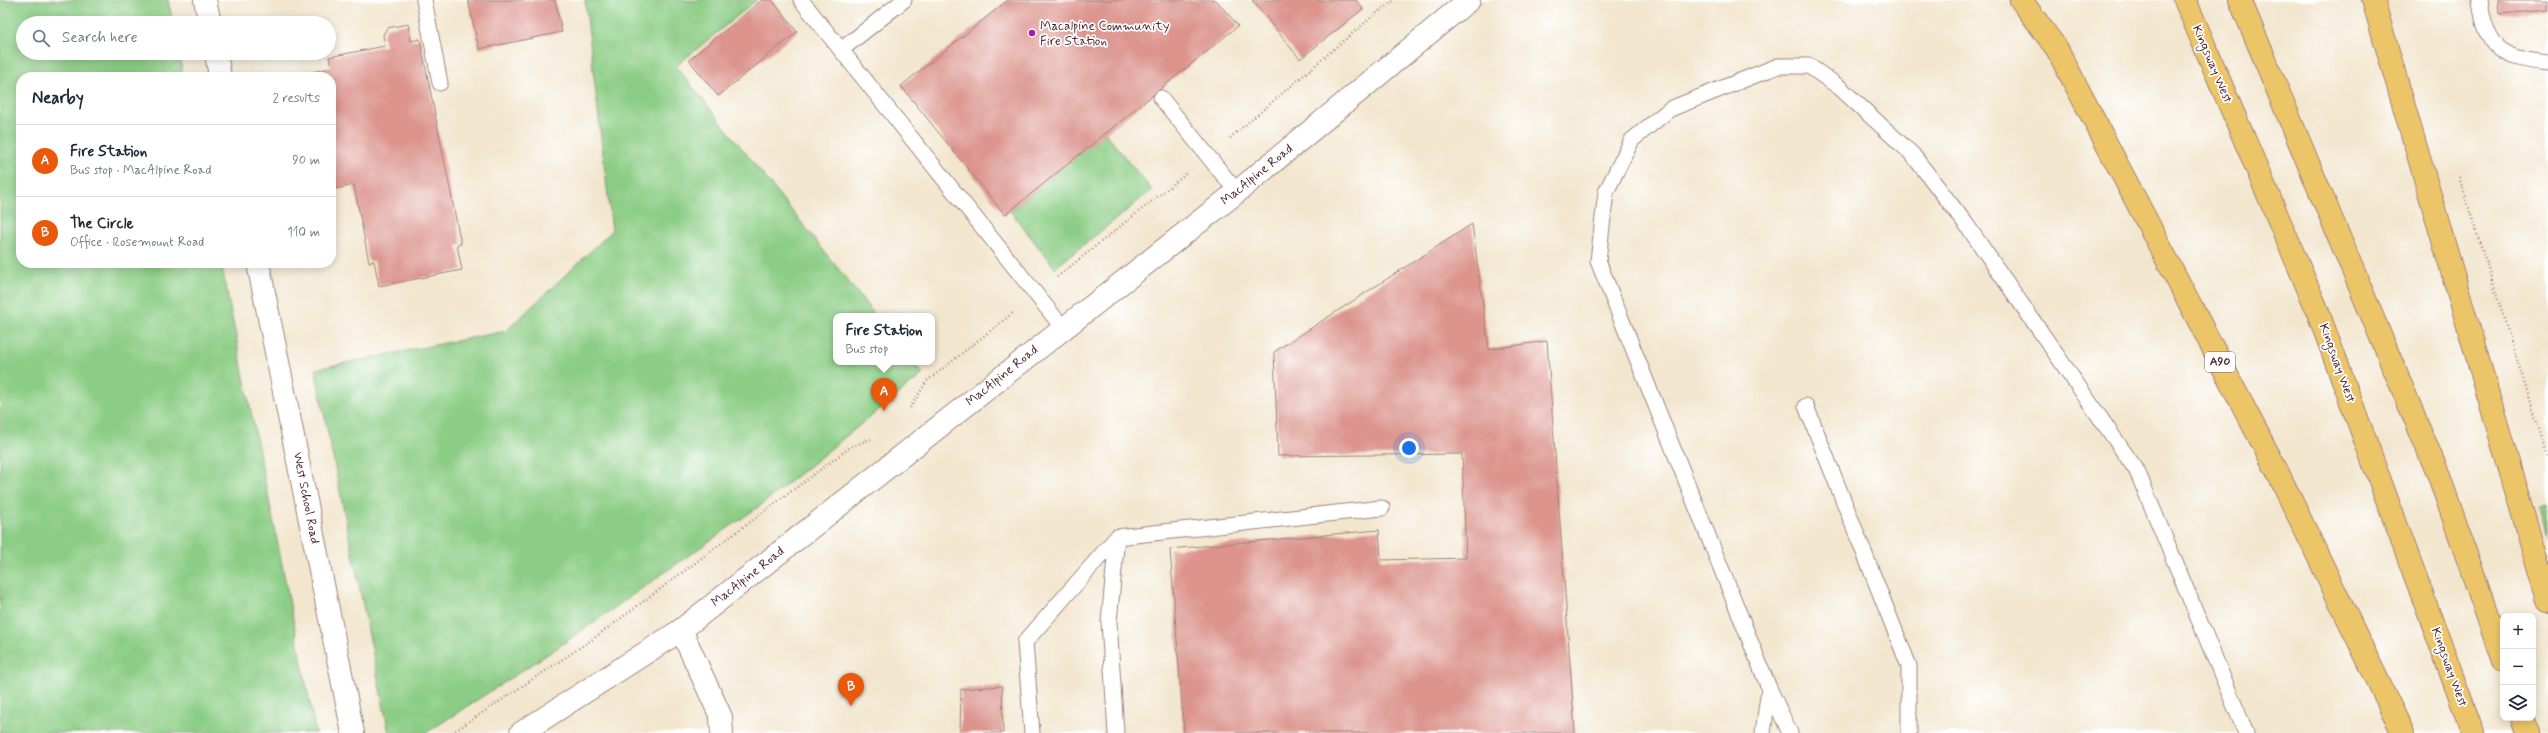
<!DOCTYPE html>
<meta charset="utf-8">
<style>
body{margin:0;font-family:Mynerve,sans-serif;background:#f6f6f7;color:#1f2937}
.controls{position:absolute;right:12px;bottom:12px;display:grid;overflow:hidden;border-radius:8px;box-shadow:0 2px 10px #0003}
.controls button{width:36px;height:36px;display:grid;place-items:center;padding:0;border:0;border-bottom:1px solid #e0e1e3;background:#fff;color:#1f2937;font:20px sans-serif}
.you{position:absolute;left:1409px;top:448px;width:14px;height:14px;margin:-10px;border:3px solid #fff;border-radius:50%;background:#1a73e8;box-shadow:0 0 0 6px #1a73e833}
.badge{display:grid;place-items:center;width:26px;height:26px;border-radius:50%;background:#ea580c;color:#fff;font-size:13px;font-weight:700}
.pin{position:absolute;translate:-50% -33px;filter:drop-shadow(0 1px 2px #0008)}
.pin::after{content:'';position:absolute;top:21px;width:14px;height:12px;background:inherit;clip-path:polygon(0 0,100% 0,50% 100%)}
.popup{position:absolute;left:833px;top:313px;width:102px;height:52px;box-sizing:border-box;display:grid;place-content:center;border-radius:8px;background:#fff;filter:drop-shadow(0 1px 3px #0005);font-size:13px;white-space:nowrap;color:#747a83}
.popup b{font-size:15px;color:#1f2937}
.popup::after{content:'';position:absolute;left:50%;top:100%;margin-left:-8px;border:8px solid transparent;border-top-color:#fff}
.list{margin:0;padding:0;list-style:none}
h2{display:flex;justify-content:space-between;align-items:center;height:52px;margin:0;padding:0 16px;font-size:17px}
h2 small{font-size:13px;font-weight:400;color:#747a83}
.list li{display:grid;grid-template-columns:26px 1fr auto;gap:12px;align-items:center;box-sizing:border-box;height:72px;padding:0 16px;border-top:1px solid #e0e1e3}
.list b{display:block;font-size:15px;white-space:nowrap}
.list p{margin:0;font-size:13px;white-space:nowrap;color:#747a83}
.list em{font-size:13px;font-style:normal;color:#747a83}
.icon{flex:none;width:22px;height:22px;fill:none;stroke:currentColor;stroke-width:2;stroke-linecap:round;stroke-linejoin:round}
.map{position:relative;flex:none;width:2548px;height:733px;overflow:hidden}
.search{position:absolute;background:#fff;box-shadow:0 2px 10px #0003;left:16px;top:16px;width:320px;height:44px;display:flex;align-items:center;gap:10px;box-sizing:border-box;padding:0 14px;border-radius:22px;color:#747a83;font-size:15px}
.panel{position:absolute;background:#fff;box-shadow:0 2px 10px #0003;left:16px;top:72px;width:320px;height:196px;border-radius:16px}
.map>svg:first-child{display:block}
.green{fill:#8ccd85;stroke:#6b7658}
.building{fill:#dc948d}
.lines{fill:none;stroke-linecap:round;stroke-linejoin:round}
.service-casing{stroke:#9e827c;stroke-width:17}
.minor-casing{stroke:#9e827c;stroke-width:24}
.tertiary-casing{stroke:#9e827c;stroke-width:24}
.trunk-casing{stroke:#9e827c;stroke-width:24}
.path{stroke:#9e827c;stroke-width:2.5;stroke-dasharray:1 3;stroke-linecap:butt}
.service{stroke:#fff;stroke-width:15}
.minor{stroke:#fff;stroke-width:22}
.tertiary{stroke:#fff;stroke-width:22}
.trunk{stroke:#edc569;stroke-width:22}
.poi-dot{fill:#b5179e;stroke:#fff;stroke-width:1.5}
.labels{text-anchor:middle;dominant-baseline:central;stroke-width:3.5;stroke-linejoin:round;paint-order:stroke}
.shield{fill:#fff;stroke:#80626b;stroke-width:1}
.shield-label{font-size:12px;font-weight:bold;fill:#4a1f2b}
.poi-label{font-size:13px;fill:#4a1f2b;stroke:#fff;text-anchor:start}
.street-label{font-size:13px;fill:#4a1f2b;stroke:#fff}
</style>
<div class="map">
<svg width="2548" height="733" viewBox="0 0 2548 733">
<rect width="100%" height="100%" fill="#fff"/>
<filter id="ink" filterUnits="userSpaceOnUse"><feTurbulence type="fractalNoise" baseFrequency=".025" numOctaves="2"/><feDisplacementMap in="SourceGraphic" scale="8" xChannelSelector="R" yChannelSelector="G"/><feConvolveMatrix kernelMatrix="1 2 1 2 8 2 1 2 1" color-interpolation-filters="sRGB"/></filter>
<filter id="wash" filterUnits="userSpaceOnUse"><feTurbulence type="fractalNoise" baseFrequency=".012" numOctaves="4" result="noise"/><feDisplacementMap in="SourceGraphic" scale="16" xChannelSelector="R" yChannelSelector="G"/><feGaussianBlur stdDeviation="0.9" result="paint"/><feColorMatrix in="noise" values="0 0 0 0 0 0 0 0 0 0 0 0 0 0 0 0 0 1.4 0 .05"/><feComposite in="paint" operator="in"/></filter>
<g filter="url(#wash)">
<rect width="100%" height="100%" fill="#f2e6ce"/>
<g class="green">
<polygon points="0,0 168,0 173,23 23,23 23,53 179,53 183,77 21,77 21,263 221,263 316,733 0,733"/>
<polygon points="585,0 757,0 676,66 876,316 836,316 836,362 913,362 923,374 761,505 554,650 426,733 389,733 315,369 506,331 612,231"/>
<polygon points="1105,133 1152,190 1055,268 1010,211"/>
<polygon points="2548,505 2548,535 2540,507"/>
</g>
<g id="blocks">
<g class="building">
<polygon points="468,0 555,0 562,32 479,49"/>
<polygon points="762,0 772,0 797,32 718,96 689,60"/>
<polygon points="1008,0 1216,0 1238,26 1005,215 901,86"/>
<polygon points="1252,0 1356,0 1363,9 1300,59"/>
<polygon points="2498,0 2548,0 2548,10 2499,14"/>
<polygon points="408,24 411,41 420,39 461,244 457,245 462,270 379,286 374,261 369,262 354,185 331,190 331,77 307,77 306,73 331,68 329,57 385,46 383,35 387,28"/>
<polygon points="1472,224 1489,349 1547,341 1575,733 1184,733 1170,549 1379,530 1381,560 1466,558 1462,454 1278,456 1274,352"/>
<polygon points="1002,686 1003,733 960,733 961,689"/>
</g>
</g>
</g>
<g filter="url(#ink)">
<use href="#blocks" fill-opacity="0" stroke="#9e827c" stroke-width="1"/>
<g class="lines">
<g class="service-casing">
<g id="service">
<polyline points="424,0 440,83"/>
<polyline points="801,0 841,50"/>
<polyline points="904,0 841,50 1063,328"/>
<path d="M2480,0C2486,49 2501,58 2548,63"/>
<polyline points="1161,98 1237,192"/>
<polyline points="1806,406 1909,666 1909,733"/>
<polyline points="1032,733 1025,642 1117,537"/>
<polyline points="1116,733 1109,622 1117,537 1382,508"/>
<polyline points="1763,733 1769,688"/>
<polyline points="1790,733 1769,688 1598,261 1606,192 1632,140 1670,109 1778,66 1809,66 1839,87 1912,154 1966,224 2137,471 2246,733"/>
</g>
</g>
<g class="minor-casing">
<g id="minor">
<polyline points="205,0 210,23"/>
<polyline points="216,53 220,77"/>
<polyline points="258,263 353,733"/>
</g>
</g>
<g class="tertiary-casing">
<g id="tertiary">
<polyline points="681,630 721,717 722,733"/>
<polyline points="521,733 681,630 1237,192 1469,0"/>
</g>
</g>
<g class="trunk-casing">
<g id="trunk">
<polyline points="2021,0 2057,49 2276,469 2403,733"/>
<polyline points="2185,0 2316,307 2473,733"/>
<polyline points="2240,0 2439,476 2503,661"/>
<polyline points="2373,0 2548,600"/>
<polyline points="2522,718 2528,733"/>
</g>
</g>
<g class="path">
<polyline points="1230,138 1374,15 1395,0"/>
<polyline points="2459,177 2548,457"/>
<polyline points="1057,277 1187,173"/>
<polyline points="910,408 927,381 1014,312"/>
<polyline points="452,733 593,639 852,446 871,439"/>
</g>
<use href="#service" class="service"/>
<use href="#minor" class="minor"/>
<use href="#tertiary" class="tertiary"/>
<use href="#trunk" class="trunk"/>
</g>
</g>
<circle class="poi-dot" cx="1032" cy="33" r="4"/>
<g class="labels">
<rect class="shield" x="2205" y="352" width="30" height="20" rx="3"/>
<g class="shield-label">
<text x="2220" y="362">A90</text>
</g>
<g class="poi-label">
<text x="1040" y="26">Macalpine Community<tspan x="1040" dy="15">Fire Station</tspan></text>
</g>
<g class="street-label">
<text transform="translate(2212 64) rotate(67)">Kingsway West</text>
<text transform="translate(1257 175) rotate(-39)">MacAlpine Road</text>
<text transform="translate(2337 363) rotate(70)">Kingsway West</text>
<text transform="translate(1002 376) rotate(-39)">MacAlpine Road</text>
<text transform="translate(306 498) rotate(79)">West School Road</text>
<text transform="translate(748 577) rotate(-38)">MacAlpine Road</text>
<text transform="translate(2449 667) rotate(70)">Kingsway West</text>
</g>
</g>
</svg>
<div class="controls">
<button>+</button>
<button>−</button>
<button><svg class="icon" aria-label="layers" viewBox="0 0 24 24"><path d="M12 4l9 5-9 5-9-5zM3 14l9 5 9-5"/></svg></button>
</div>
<div class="you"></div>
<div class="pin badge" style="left:884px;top:411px">A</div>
<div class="popup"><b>Fire Station</b>Bus stop</div>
<div class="pin badge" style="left:851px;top:706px">B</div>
<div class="search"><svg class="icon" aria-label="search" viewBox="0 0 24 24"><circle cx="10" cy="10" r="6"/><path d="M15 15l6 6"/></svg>Search here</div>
<section class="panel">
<h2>Nearby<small>2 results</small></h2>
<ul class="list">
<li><span class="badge">A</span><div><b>Fire Station</b><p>Bus stop · MacAlpine Road</p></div><em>90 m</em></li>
<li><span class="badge">B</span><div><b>The Circle</b><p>Office · Rosemount Road</p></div><em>110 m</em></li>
</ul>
</section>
</div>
